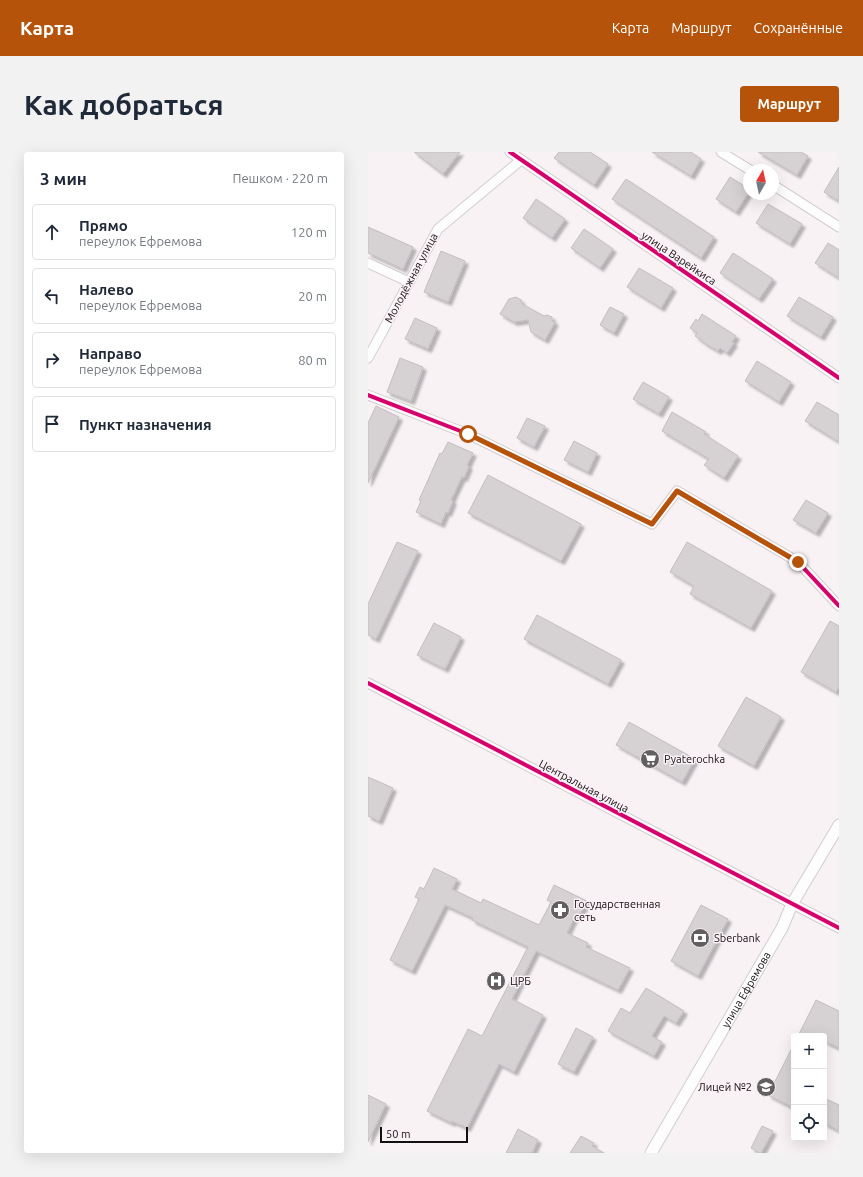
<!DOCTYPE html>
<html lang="ru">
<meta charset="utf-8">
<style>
body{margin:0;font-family:Ubuntu,sans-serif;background:#f2f2f3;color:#1f2937}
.controls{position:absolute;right:12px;bottom:12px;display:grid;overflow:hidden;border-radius:4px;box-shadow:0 4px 16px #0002}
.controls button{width:36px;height:36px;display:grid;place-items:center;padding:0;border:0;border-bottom:1px solid #e0e1e3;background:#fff;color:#1f2937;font:20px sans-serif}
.compass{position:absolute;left:375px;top:12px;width:36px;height:36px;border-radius:50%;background:#fff;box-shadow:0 4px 16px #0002;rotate:9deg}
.scale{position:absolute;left:12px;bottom:10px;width:88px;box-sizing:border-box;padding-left:4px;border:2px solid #131011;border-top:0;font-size:11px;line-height:14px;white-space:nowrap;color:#131011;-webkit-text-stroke:3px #faf0f5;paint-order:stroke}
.stop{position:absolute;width:12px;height:12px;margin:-9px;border:3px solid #b45309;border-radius:50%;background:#fff}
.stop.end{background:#b45309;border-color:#fff;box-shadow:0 1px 4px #0008}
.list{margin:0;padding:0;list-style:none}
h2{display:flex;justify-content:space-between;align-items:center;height:52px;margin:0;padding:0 16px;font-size:17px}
h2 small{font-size:13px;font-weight:400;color:#747a83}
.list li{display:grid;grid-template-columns:26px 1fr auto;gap:12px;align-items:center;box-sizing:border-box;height:56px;margin:0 8px 8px;padding:0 8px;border:1px solid #e0e1e3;border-radius:4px}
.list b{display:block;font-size:15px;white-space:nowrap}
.list p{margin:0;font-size:13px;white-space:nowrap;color:#747a83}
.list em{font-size:13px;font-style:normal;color:#747a83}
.icon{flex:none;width:22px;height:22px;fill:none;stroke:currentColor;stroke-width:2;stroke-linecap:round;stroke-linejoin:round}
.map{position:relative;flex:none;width:471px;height:1001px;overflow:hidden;border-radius:4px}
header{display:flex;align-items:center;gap:24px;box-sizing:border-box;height:56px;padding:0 20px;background:#b45309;color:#fff}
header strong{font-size:19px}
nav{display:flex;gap:22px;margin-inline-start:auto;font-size:14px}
.intro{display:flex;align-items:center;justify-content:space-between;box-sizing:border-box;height:96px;padding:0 24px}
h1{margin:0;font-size:28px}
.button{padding:10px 18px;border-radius:4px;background:#b45309;color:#fff;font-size:14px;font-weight:700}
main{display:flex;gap:24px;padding:0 24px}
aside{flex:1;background:#fff;border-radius:4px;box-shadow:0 4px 16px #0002}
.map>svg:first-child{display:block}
.building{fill:#d6d2d3;stroke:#c3bec0;filter:url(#shadow)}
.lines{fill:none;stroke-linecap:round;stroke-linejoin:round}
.minor-casing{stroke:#d2cdcf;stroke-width:11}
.tertiary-casing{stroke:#d2cdcf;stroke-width:13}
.minor{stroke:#fefdfe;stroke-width:9}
.tertiary{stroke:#fefdfe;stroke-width:11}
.cycleway-casing{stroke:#faf0f5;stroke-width:6}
.cycleway{stroke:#d6006c;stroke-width:4}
.route{stroke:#b45309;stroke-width:5}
.labels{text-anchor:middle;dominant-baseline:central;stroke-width:3;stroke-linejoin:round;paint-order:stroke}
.street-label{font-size:11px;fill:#131011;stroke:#faf0f5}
.poi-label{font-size:11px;fill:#131011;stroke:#faf0f5;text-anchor:start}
</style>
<header>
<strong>Карта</strong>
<nav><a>Карта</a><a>Маршрут</a><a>Сохранённые</a></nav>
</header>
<div class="intro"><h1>Как добраться</h1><a class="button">Маршрут</a></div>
<main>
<aside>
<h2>3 мин<small>Пешком · 220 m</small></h2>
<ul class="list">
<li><svg class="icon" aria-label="ahead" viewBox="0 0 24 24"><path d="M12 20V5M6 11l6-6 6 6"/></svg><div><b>Прямо</b><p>переулок Ефремова</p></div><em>120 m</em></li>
<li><svg class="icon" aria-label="left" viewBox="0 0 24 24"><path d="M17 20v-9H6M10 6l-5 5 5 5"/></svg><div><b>Налево</b><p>переулок Ефремова</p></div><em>20 m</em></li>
<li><svg class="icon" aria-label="right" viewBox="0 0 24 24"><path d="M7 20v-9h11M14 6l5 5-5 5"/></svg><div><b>Направо</b><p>переулок Ефремова</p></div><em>80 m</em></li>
<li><svg class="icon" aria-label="arrive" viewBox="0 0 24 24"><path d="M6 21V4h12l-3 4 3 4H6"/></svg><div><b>Пункт назначения</b></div></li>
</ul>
</aside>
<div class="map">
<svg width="471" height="1001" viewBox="0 0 471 1001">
<defs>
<filter id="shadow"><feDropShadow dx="3.5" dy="3.5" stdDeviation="1" flood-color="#0004"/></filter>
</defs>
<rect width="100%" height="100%" fill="#f8f2f5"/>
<g class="building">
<polygon points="46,0 92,0 75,22"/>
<polygon points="191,0 222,0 240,12 226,33 186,6"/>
<polygon points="284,0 323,0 333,7 323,24"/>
<polygon points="390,0 433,0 440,4 429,23"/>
<polygon points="471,15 471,49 456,40"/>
<polygon points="362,25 381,37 381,40 368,60 348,47"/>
<polygon points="258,27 346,85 333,106 244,47"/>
<polygon points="168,47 197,67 184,86 155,66"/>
<polygon points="400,52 434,72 422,92 388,71"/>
<polygon points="0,75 45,95 35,117 0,101"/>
<polygon points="216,77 245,97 232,116 203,96"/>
<polygon points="460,91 471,98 471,126 447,111"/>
<polygon points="73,99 97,109 80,150 56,140"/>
<polygon points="365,101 405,127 391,147 352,121"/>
<polygon points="271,116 305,136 293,156 259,135"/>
<polygon points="148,145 153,148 154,152 176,164 179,163 184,165 184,169 187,170 177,188 163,180 160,168 146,170 132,162 141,147"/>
<polygon points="431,145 465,165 453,185 419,164"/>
<polygon points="242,155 256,162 246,181 232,173"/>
<polygon points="334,162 368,184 364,190 366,191 359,201 352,196 350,199 338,192 327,184 329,181 322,176 328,167 330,169"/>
<polygon points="47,166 69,176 60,197 37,187"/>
<polygon points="32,206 55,215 43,249 19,240"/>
<polygon points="389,209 423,230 411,250 377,229"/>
<polygon points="275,230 301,245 291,262 265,247"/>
<polygon points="449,250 471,263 471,290 437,269"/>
<polygon points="8,254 31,265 0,331 0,271"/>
<polygon points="304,260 338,280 336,282 370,304 356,326 336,313 341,307 294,279"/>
<polygon points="159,266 177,274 166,295 149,286"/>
<polygon points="206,289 229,301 220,320 196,308"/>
<polygon points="80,290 105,301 99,313 101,314 96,326 94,325 83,348 85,349 80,361 78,360 73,372 48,360 53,349 51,348 72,301 74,302"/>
<polygon points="120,323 213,372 193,409 100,361"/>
<polygon points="438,348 460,361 448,381 425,368"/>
<polygon points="29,390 50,399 8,487 0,483 0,452"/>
<polygon points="319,390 404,439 383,476 322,442 326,434 302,420"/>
<polygon points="169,463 253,508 240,532 156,487"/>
<polygon points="462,469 471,474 471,535 468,540 433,520"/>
<polygon points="66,471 93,485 77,517 49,503"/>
<polygon points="378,545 413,565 386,614 350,594"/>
<polygon points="261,570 327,607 314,630 248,593"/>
<polygon points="0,625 25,636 11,669 0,664"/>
<polygon points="66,716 89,727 84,737 113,751 115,747 171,773 183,750 179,748 186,733 219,749 211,764 208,762 199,781 220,791 218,795 262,816 250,838 168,799 144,847 175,863 146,920 131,912 99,976 84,969 84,971 59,959 100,877 114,884 160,795 104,768 105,766 77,753 44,819 22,808 51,747 47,745 52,735 56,737"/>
<polygon points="333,753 360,767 330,824 303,809"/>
<polygon points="278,836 316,859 308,871 296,864 284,884 294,890 286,904 240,879 253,856 262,861"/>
<polygon points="448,848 471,859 471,896 456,889 456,884 430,884"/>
<polygon points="208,876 225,885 206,920 190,912"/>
<polygon points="426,892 426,956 400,943"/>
<polygon points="0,943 18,952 0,990"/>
<polygon points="456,946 471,953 471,979 456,971"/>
<polygon points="394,974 405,979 393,1001 392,1001 383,996"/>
<polygon points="150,977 170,988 164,1001 138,1001"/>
<polygon points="213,984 226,991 224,994 236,1001 202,1001"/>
</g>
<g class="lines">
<g class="minor-casing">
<g id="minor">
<polyline points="142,0 471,226"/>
<polyline points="353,0 382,18"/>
<polyline points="405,33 471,75"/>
<polyline points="0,111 41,130"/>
<polyline points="0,206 70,77 153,8"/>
<polyline points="0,243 100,282 284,372 309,339 430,410 471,454"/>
<polyline points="0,531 471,776"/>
</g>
</g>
<g class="tertiary-casing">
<g id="tertiary">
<path id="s1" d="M283,1001L414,776L424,752L471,673"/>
</g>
</g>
<use href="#minor" class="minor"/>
<use href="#tertiary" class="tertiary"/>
<g class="cycleway-casing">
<g id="cycleway">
<polyline points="142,0 471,226"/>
<polyline points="0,243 100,282 284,372 309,339 430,410 471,454"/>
<polyline points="0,531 471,776"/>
</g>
</g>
<use href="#cycleway" class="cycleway"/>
</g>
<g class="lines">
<polyline class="route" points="100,282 284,372 309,339 430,410"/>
</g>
<defs>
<g id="supermarket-disc" transform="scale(1)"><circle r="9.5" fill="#635f61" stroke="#faf0f5"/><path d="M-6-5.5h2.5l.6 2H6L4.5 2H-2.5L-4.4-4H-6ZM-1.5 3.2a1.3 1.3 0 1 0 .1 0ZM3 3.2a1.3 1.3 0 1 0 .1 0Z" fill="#fff"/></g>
<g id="pharmacy-disc" transform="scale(1)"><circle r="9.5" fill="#635f61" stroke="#faf0f5"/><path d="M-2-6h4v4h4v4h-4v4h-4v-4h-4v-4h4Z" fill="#fff"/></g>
<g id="bank-disc" transform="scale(1)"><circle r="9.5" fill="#635f61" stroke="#faf0f5"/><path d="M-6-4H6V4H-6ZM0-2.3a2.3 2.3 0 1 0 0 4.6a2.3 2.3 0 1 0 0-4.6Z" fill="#fff"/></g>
<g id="hospital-disc" transform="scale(1)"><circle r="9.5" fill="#635f61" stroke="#faf0f5"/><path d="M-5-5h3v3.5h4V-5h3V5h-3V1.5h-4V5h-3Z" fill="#fff"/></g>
<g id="school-disc" transform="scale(1)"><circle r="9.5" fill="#635f61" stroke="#faf0f5"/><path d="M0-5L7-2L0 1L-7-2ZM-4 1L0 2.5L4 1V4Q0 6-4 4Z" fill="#fff"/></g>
</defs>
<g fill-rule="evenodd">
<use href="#supermarket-disc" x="282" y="607"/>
<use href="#pharmacy-disc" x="192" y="758"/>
<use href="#bank-disc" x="332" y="786"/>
<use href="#hospital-disc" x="128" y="829"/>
<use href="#school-disc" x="398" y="935"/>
</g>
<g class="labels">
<g class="street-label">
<text transform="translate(311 106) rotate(34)">улица Варейкиса</text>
<text transform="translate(43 126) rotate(-62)">Молодёжная улица</text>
<text transform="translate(216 634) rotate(28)">Центральная улица</text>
<text stroke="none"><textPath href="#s1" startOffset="189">улица Ефремова</textPath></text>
</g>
<g class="poi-label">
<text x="296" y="607">Pyaterochka</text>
<text x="206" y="752">Государственная<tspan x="206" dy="13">сеть</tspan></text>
<text x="346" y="786">Sberbank</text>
<text x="142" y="829">ЦРБ</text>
<text x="384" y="935" text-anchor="end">Лицей №2</text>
</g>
</g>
</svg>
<div class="controls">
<button>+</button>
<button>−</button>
<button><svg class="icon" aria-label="locate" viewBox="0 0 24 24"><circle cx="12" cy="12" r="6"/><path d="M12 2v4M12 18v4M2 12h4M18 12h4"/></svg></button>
</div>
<svg class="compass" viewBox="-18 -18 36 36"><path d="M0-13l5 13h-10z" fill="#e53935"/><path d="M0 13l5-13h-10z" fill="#747a83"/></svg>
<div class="scale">50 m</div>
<div class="stop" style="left:100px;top:282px"></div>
<div class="stop end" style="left:430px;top:410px"></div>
</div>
</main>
